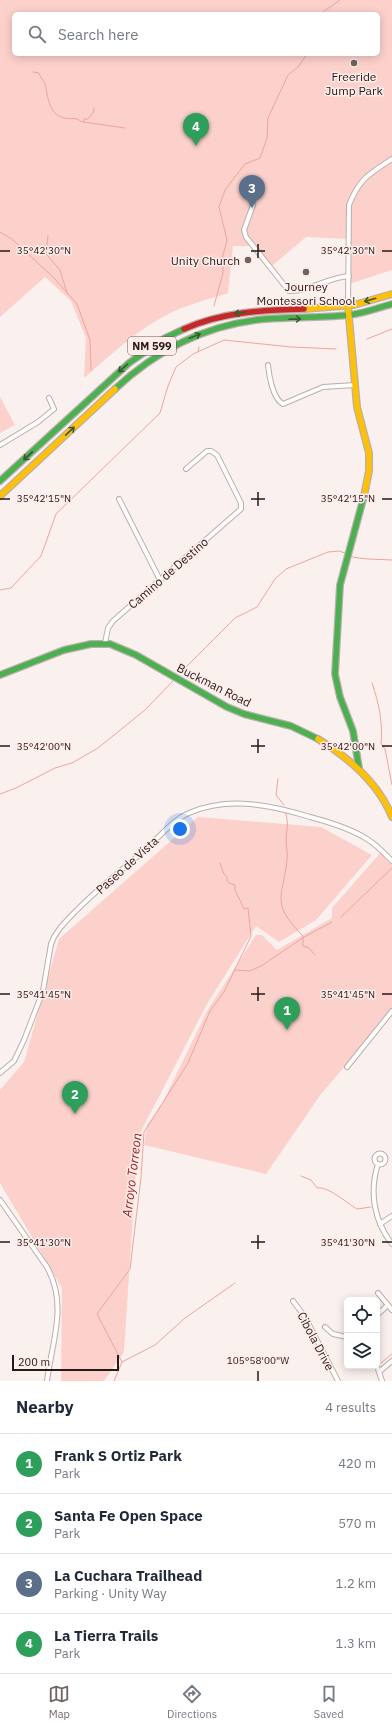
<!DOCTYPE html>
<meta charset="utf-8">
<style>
body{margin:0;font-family:"IBM Plex Sans",sans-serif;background:#f6f6f7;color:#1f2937}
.controls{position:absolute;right:12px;bottom:12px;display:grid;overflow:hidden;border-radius:6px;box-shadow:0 2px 10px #0003}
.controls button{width:36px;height:36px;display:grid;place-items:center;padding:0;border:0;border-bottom:1px solid #e0e1e3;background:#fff;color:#1f2937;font:20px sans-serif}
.scale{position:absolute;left:12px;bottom:10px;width:107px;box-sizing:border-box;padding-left:4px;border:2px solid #271917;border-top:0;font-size:11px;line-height:14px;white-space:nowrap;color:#271917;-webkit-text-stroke:3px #feedea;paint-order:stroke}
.you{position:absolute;left:180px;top:829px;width:14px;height:14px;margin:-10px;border:3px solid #fff;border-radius:50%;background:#1a73e8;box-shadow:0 0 0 6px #1a73e833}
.badge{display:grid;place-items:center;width:26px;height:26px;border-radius:50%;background:#716462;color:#fff;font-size:13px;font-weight:700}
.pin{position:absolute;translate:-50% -33px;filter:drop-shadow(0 1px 2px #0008)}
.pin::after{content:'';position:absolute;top:21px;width:14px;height:12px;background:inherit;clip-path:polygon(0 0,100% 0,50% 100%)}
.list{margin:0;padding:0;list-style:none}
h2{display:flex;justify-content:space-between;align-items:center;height:52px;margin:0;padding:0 16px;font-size:17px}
h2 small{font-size:13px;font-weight:400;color:#747a83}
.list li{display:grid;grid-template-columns:26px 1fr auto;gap:12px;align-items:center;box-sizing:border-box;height:60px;padding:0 16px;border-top:1px solid #e0e1e3}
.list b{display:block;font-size:15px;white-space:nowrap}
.list p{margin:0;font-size:13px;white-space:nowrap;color:#747a83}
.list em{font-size:13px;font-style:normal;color:#747a83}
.icon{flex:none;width:22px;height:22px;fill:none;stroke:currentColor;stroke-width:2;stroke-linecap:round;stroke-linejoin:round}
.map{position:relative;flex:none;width:392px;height:1381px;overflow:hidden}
.search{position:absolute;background:#fff;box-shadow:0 2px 10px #0003;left:12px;right:12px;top:12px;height:44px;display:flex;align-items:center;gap:10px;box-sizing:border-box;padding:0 14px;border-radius:6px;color:#747a83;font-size:15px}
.sheet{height:292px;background:#fff}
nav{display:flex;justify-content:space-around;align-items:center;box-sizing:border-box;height:56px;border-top:1px solid #e0e1e3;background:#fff;font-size:11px;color:#747a83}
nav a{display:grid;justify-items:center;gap:2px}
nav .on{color:#716462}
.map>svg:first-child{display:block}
.park{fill:#fcd0cb;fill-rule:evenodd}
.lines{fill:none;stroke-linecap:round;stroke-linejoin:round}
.stream{stroke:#eda59e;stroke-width:1}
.street-casing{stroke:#baafad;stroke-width:6}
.fast-casing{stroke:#baafad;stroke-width:8}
.slow-casing{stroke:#baafad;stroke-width:8}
.jam-casing{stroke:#baafad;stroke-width:8}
.street{stroke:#fefdfc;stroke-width:4}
.fast{stroke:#4caf50;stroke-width:5.5}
.slow{stroke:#ffc107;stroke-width:5.5}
.jam{stroke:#c62828;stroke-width:5.5}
.oneway{stroke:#385c31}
.ticks{fill:none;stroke:#271917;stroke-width:1.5}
.poi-dot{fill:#716462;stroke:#feedea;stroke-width:1.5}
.labels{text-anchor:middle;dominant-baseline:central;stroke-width:3;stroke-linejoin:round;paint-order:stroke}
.shield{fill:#feedea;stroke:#685956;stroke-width:1}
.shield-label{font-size:11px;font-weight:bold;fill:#271917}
.poi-label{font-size:12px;fill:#271917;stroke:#feedea}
.street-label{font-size:12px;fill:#271917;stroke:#feedea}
.water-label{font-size:13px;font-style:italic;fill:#952221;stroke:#feedea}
.ticks-label{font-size:10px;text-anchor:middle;fill:#271917;stroke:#feedea;stroke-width:3;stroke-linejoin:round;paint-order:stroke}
</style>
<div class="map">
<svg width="392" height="1381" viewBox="0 0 392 1381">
<rect width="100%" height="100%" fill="#faf0ee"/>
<g class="park">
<path d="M0,0H392V270L349,284V239L306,237L272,266L253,246H233L228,293C209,299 190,304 172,312C139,328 112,354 84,378L86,338L71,301L45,277L0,317ZM14,14H378V54H14Z"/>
<polygon points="0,397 15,425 0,433"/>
<polygon points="198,817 321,827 372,855 316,920 279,942 256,926 207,1004 138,1137 124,1352 104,1381 61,1381 62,1288 0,1183 0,1090 24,1062 59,939"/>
<polygon points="382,851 392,860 392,1011 321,1094 266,1174 144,1145 147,1125 162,1104 207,1011 256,935 262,935 277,950 332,918 332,908"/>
</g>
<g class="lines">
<g class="stream">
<polyline points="320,14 340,0"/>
<path d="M33,72L39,73C40,77 43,80 45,84C48,96 48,114 64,118C72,120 74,116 82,122H84V119H88L93,113L94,108"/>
<polyline points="84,122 125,128"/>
<polyline points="0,232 13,240 54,278 77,304 90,340 91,370"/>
<polyline points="48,236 46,254 60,270 67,293"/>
<polyline points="214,306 223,273 223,255 227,240 219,207 225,190 245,164 260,158 267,138 268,118 288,75 299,66 307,54"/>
<polyline points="367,339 392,329"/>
<polyline points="198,352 199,347"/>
<path d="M349,556C363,560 377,559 392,560"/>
<polyline points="0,590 11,588 41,556 56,514 160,413 168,386 176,367 193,354 224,340 291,347 336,349"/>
<polyline points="180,673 235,618 257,607 275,579 286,569 328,552 339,551 345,553"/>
<path d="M372,683C379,703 383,723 381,744L385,749L392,785"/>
<polyline points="278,779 276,795 284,805"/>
<polyline points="0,794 16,788 55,768 72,763 98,748 145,710 173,681"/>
<path d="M285,811C289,823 287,827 286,839C286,846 288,853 287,860C282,900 271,903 303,936V946L309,948L315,955"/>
<polyline points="341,917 392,868"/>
<polyline points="235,970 250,971 261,966 304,937 332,922"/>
<path d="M301,1176L311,1180L317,1188C328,1186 347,1203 357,1209L371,1207"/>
<polyline points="122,1362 155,1345 185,1318 235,1283"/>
<polyline points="381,1363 392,1354"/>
<polyline points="114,1381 122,1362 97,1314 130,1269 141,1177 144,1132 188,1063 210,1011 224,992 251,936 248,908 244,909 235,890 235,885 229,883 227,881 227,877 224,874 220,863"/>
</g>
<g class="street-casing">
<g id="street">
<path d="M254,189L253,205L244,230L246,237L289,291C308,292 329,277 349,276"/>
<path d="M348,306L349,205C359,179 369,174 392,159"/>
<path d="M268,365C269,376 273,399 283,404L323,387L355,385"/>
<polyline points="0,445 38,422 54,409 49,398"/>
<polyline points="119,499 160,580"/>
<polyline points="105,643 108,628 113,621 241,509 241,503 217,455 211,451 207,451 186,469"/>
<polyline points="347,1067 392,1011"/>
<path d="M0,1073L14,1061L24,1040L43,991L51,944L54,937L60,928C85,899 116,875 145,850C157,839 174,819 189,813C229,796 271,805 310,817C329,822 350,828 367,839C377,845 384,853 392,861"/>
<circle cx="380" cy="1159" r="5.5"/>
<path d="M378,1164C369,1192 374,1221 392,1244"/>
<path d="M0,1200L47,1267C68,1305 52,1341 47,1381"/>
<polyline points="380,1224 392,1216"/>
<polyline points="378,1293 392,1310"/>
<polyline points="293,1301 305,1317 338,1381"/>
<polyline points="377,1315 388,1305"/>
<polyline points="325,1327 333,1334 347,1337"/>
<polyline points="377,1366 382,1381"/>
<polyline points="379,1372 392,1361"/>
</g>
</g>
<g class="fast-casing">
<g id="fast">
<path d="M115,389C157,350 208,324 266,319C293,317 321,318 348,315C363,314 377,308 392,304"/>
<polyline points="0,481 129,363 165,338 184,329"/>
<polyline points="0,675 64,650 91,644 110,644 136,655 227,707 244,714 291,726 318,739"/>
<polyline points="359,768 353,731 340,697 335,674 340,585 364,496"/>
</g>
</g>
<g class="slow-casing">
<g id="slow">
<polyline points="348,306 357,407 369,453 369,471 364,496"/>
<polyline points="304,309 354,305 392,294"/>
<polyline points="0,496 115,389"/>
<path d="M318,739C349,758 378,782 392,817"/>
</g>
</g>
<g class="jam-casing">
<path id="jam" d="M184,329C222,312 263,310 304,309"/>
</g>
<use href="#street" class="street"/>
<use href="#fast" class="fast"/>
<use href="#slow" class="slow"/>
<use href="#jam" class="jam"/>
</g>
<defs><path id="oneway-shaft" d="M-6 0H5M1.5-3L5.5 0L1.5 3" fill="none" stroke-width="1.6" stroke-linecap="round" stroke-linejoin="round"/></defs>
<g class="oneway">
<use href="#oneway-shaft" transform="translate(370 300) rotate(164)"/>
<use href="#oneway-shaft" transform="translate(240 313) rotate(171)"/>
<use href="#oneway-shaft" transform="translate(295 319) rotate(-2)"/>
<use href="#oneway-shaft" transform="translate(195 336) rotate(-22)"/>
<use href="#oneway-shaft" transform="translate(123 368) rotate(139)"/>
<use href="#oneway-shaft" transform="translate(70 431) rotate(-43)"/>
<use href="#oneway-shaft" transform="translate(28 456) rotate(137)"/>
</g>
<path class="ticks" d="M258,244V258M0,251H10M251,251H265M382,251H392M258,492V506M0,499H10M251,499H265M382,499H392M258,739V753M0,746H10M251,746H265M382,746H392M258,987V1001M0,994H10M251,994H265M382,994H392M258,1235V1249M0,1242H10M251,1242H265M382,1242H392M258,1371V1381"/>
<g class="poi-dot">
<circle cx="354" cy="63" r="4"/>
<circle cx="248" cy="260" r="4"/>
<circle cx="306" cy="272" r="4"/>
</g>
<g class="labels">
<rect class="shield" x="128" y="337" width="48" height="18" rx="3"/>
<g class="shield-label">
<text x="152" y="346">NM 599</text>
</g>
<g class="poi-label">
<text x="354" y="76">Freeride<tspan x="354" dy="14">Jump Park</tspan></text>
<text x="240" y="260" text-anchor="end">Unity Church</text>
<text x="306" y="286">Journey<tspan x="306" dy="14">Montessori School</tspan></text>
</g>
<g class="street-label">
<text transform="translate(168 573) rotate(-41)">Camino de Destino</text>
<text transform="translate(214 685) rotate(27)">Buckman Road</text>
<text transform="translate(127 865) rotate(-42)">Paseo de Vista</text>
<text transform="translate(316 1341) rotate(62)">Cibola Drive</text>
</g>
<g class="water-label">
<text transform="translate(132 1175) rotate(-83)">Arroyo Torreon</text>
</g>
</g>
<g class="ticks-label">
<text x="44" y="254">35°42'30"N</text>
<text x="348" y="254">35°42'30"N</text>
<text x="44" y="502">35°42'15"N</text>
<text x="348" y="502">35°42'15"N</text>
<text x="44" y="750">35°42'00"N</text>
<text x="348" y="750">35°42'00"N</text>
<text x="44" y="998">35°41'45"N</text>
<text x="348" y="998">35°41'45"N</text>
<text x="44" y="1246">35°41'30"N</text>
<text x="348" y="1246">35°41'30"N</text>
<text x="258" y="1364">105°58'00"W</text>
</g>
</svg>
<div class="controls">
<button><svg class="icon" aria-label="locate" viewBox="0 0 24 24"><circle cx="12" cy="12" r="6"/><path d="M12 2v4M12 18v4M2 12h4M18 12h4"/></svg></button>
<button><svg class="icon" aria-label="layers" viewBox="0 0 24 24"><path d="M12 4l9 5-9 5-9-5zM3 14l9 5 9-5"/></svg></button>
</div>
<div class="scale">200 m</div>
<div class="you"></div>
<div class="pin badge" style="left:287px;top:1030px;background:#2e9e5b">1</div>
<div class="pin badge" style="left:75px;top:1114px;background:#2e9e5b">2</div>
<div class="pin badge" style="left:252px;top:208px;background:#5c6f8a">3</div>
<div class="pin badge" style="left:196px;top:146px;background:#2e9e5b">4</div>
<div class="search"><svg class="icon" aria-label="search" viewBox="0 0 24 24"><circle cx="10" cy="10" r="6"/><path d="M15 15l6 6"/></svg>Search here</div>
</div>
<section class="sheet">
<h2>Nearby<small>4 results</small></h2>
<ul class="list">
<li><span class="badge" style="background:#2e9e5b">1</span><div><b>Frank S Ortiz Park</b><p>Park</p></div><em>420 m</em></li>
<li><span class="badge" style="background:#2e9e5b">2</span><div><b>Santa Fe Open Space</b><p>Park</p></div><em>570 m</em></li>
<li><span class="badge" style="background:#5c6f8a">3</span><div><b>La Cuchara Trailhead</b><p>Parking · Unity Way</p></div><em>1.2 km</em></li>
<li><span class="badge" style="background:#2e9e5b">4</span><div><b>La Tierra Trails</b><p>Park</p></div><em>1.3 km</em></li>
</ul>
</section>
<nav>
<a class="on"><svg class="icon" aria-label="map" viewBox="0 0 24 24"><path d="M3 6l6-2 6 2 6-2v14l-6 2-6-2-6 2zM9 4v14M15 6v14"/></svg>Map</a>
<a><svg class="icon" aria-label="directions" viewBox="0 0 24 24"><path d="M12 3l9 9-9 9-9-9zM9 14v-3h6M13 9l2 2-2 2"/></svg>Directions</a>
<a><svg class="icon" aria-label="saved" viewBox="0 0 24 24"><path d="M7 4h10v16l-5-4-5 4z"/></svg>Saved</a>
</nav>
